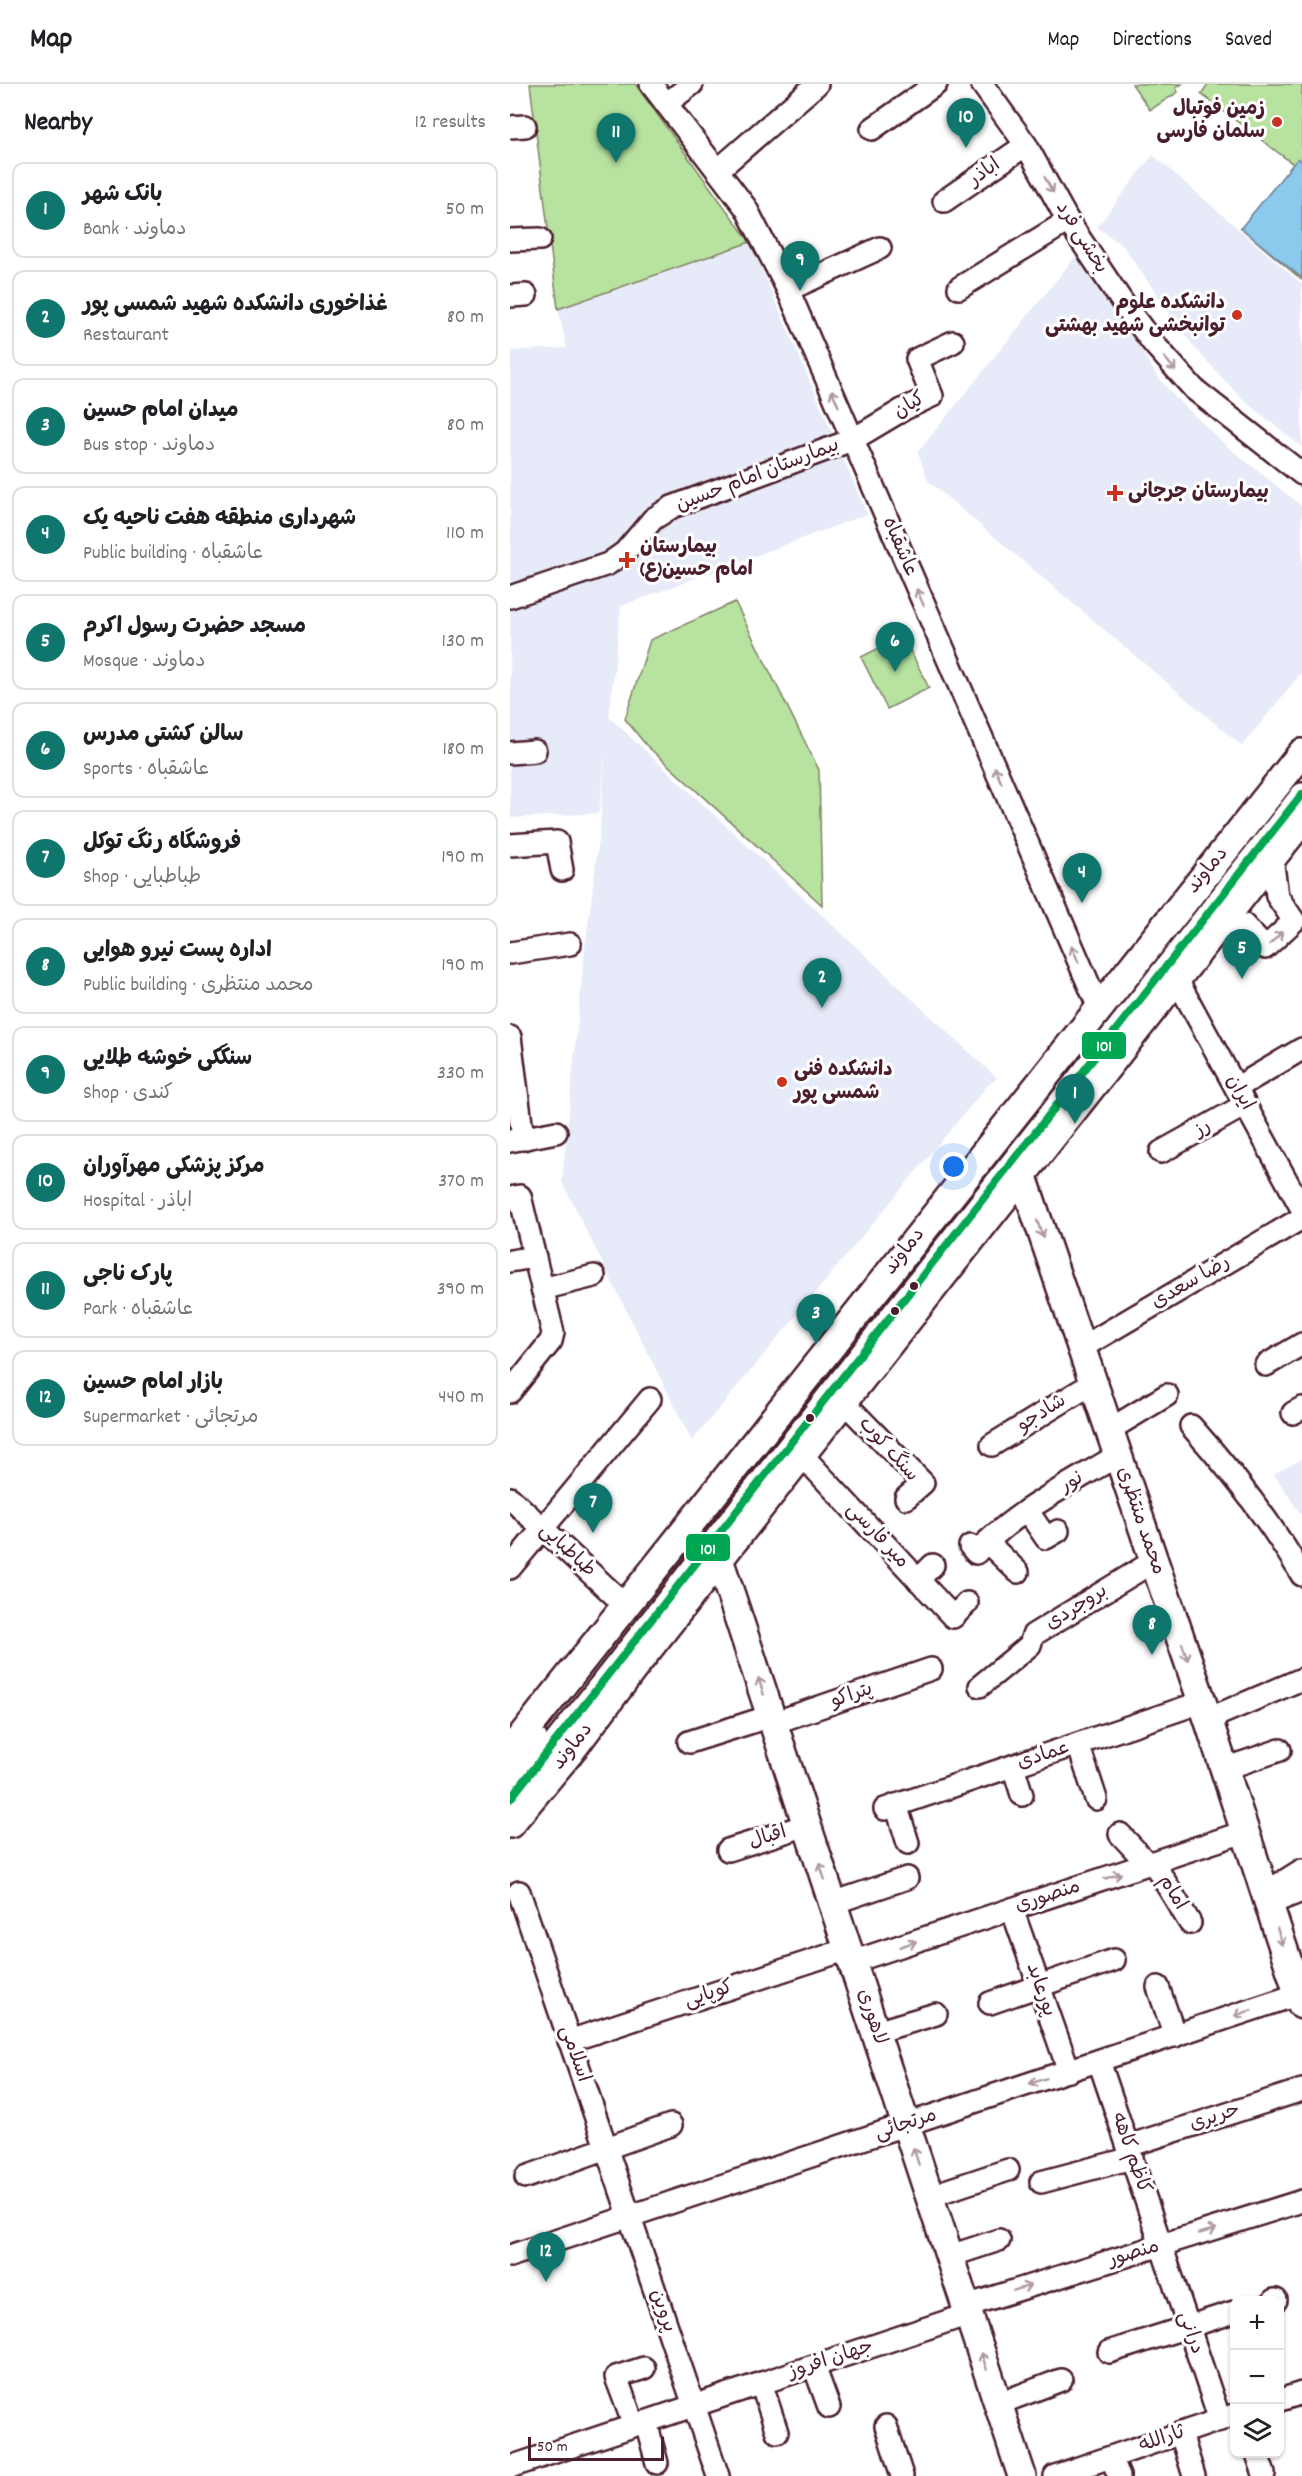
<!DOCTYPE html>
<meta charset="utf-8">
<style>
body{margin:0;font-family:Dekko,"Playpen Sans Arabic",sans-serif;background:#f2f2f2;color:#202124}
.controls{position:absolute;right:18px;bottom:18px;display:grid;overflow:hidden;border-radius:12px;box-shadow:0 2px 4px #0004}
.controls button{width:54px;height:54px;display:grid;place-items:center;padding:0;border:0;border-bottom:2px solid #e0e0e0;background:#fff;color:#202124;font:30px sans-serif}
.scale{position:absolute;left:18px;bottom:15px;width:136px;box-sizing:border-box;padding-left:6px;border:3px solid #4a1f2b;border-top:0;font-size:16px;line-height:21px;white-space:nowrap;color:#4a1f2b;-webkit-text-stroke:4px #fff;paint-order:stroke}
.you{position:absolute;left:444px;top:1083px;width:21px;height:21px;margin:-15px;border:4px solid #fff;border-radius:50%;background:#1a73e8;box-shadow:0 0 0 9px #1a73e833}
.badge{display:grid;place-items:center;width:39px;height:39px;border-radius:50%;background:#0f766e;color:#fff;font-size:20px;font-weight:700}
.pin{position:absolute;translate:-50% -50px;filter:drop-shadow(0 2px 3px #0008)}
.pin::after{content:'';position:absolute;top:32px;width:21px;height:18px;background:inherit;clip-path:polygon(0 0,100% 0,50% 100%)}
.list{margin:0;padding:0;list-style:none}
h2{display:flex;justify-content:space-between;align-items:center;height:78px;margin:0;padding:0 24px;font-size:26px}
h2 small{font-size:20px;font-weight:400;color:#757577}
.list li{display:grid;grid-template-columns:39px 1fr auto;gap:18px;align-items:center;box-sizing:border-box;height:96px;margin:0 12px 12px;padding:0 12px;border:2px solid #e0e0e0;border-radius:12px}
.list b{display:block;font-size:22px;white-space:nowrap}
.list p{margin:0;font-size:20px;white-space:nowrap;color:#757577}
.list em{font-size:20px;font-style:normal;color:#757577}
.icon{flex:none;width:33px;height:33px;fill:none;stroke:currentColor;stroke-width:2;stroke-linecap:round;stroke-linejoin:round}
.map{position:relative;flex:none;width:792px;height:2392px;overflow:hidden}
header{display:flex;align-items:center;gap:36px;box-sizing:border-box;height:84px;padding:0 30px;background:#fff;border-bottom:2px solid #e0e0e0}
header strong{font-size:28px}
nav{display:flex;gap:33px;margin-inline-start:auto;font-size:21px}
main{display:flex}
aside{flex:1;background:#fff}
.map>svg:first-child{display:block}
.built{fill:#e7eaf8}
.green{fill:#b7e29f;stroke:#808065;stroke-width:1.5}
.water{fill:#8bcaec;stroke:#71869f;stroke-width:1.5}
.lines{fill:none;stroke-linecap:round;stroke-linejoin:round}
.minor-casing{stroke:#4a1f2b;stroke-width:26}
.major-casing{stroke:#4a1f2b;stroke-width:32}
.minor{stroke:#fff;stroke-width:21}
.major{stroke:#fff;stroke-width:27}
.bus-1-casing{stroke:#fff;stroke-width:12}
.bus-1{stroke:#00a651;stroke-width:8}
.oneway{stroke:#ae9aa0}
.poi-dot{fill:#c8321e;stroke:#fff;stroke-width:2}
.bus-dot{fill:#4a1f2b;stroke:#fff;stroke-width:2}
.labels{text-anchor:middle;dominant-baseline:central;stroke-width:6;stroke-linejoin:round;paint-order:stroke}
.poi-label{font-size:20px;font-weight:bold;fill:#4a1f2b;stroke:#fff;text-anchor:start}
.street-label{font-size:20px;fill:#4a1f2b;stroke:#fff}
.line-badge{stroke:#fff;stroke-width:2}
.badge-label{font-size:16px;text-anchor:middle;font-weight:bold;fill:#fff}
</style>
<header>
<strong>Map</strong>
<nav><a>Map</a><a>Directions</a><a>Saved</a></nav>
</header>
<main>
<aside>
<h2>Nearby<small>12 results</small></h2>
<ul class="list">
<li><span class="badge">1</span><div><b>بانک شهر</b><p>Bank · دماوند</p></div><em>50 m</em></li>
<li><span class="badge">2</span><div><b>غذاخوری دانشکده شهید شمسی پور</b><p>Restaurant</p></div><em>80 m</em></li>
<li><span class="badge">3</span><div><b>میدان امام حسین</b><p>Bus stop · دماوند</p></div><em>80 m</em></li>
<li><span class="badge">4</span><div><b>شهرداری منطقه هفت ناحیه یک</b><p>Public building · عاشقباه</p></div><em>110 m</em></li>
<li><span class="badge">5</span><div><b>مسجد حضرت رسول اکرم</b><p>Mosque · دماوند</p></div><em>130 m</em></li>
<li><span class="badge">6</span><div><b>سالن کشتی مدرس</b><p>Sports · عاشقباه</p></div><em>180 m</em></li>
<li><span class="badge">7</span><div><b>فروشگاه رنگ توکل</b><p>Shop · طباطبایی</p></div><em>190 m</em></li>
<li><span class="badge">8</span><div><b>اداره پست نیرو هوایی</b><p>Public building · محمد منتظری</p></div><em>190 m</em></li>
<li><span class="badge">9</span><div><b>سنگکی خوشه طلایی</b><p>Shop · کندی</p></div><em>330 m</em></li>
<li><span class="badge">10</span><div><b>مرکز پزشکی مهرآوران</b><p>Hospital · اباذر</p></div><em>370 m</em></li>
<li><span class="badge">11</span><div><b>پارک ناجی</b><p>Park · عاشقباه</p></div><em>390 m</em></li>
<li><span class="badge">12</span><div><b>بازار امام حسین</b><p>Supermarket · مرتجائی</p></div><em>440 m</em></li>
</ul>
</aside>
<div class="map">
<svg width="792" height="2392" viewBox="0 0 792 2392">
<rect width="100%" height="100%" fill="#fff"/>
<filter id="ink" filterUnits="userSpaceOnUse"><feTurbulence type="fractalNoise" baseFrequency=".0167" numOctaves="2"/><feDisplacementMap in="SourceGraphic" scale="12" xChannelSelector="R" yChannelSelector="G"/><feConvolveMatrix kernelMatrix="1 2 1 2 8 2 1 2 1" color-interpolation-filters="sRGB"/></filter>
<g filter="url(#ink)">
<g class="built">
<polygon points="643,71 792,200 792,363 732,315 684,263 613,162 587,143"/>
<polygon points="240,158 357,430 111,522 99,633 487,994 477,1002 182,1357 52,1098 75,864 89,756 96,665 89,729 0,734 0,267 57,264 48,225"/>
<polygon points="570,167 647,292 664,312 713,359 792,422 792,588 732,662 418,397 408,368"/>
<polygon points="792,1375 792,1432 764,1390"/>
</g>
<g class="green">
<polygon points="20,0 125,0 240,158 48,225"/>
<polygon points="622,0 672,0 666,4 668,8 640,26"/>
<polygon points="698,0 792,0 792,196 731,144 783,80 691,10"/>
<polygon points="225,518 309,686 312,821 136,661 115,635 140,556"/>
<polygon points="393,552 419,604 377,625 351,573"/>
</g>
<polygon class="water" points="788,74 792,78 792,194 731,144"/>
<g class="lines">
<g class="minor-casing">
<g id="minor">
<polyline points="141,0 236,124 278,206 589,924"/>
<polyline points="472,0 516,61 558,137 613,219 643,259 684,305 792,390"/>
<polyline points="156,20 182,0"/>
<polyline points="0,43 15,42"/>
<polyline points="362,45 426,0"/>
<polyline points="208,86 307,0"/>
<polyline points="434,117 516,61"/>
<polyline points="0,156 30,155"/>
<polyline points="449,204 558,137"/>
<polyline points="278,206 370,164"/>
<polyline points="0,212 16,211"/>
<polyline points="0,513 98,480 115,468 143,435 162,423 342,356 394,325 422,312 407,275 443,258"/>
<polyline points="0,669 25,667"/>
<polyline points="0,761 47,758 52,786"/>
<polyline points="702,849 734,841 755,864 784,837 767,812 762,773"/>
<polyline points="0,869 60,860"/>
<polyline points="666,894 792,1125"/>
<polyline points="0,953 13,1055"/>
<polyline points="726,1004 792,965"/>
<polyline points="0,1057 46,1048"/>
<polyline points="651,1068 735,1021"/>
<polyline points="0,1114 10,1112 43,1249 41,1257 0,1308"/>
<polyline points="0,1177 25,1173"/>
<polyline points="32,1205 84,1192"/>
<polyline points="571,1264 792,1134"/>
<polyline points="756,1281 792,1260"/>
<polyline points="333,1317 413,1399 396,1414"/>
<polyline points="783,1329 792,1324"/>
<path d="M681,1342C723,1389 760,1437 792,1491"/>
<polyline points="599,1346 657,1311"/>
<polyline points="482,1361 583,1299"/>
<polyline points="291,1370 443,1533 457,1519"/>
<polyline points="0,1414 115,1521"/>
<polyline points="517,1426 536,1454 548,1447"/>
<polyline points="477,1458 508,1488"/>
<path d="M460,1462L466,1469C505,1427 559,1401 608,1371"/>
<polyline points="0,1484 140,1315"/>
<polyline points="408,1496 423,1481"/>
<polyline points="470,1602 520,1561 523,1551 644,1477"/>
<polyline points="698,1635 792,1595"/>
<polyline points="263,1639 421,1585"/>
<polyline points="179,1658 261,1632"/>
<polyline points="568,1660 586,1715"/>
<polyline points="503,1682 512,1711"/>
<polyline points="714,1685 770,1666"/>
<polyline points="0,1687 26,1654"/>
<polyline points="0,1715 792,710"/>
<polyline points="386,1721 398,1759"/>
<polyline points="375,1725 692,1618"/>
<polyline points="610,1750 638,1780"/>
<polyline points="218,1766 297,1741"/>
<polyline points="643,1778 680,1839"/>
<polyline points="9,1808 208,2392"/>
<polyline points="755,1809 792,1786"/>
<polyline points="323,1819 397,1794"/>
<polyline points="759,1820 792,1807"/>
<polyline points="502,1825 559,1987"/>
<polyline points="342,1878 734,1748"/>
<polyline points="648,1903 665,1952"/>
<polyline points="480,1919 604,1876"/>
<polyline points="366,1948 426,1930"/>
<polyline points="59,1957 338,1865"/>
<polyline points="589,1977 710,2336"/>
<polyline points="618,2062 792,2006"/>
<polyline points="16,2093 161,2041"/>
<polyline points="531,2098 622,2074"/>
<polyline points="420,2112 498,2086"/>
<polyline points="0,2172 792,1909"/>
<polyline points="440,2172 489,2156"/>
<polyline points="764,2216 766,2216"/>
<polyline points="456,2222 792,2117"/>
<polyline points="599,2268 724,2228"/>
<polyline points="304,2282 319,2323"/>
<polyline points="251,2299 267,2348"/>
<polyline points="770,2316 792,2309"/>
<polyline points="488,2320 551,2296"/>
<polyline points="136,2338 147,2379"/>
<polyline points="124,2341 106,2293 134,2284"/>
<polyline points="376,2342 392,2392"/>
<polyline points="671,2350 684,2392"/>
<polyline points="747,2370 754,2390"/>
<polyline points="601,2373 609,2392"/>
<polyline points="0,2383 459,2230"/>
<polyline points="545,2392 724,2331"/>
</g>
</g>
<g class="major-casing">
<g id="major">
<polyline points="512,1090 698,1635 792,1921"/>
<polyline points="209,1475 512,2392"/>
<polyline points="0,1667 792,669"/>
<polyline points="0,1740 60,1668 129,1577 792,736"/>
</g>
</g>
<use href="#minor" class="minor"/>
<use href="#major" class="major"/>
<g class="bus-1-casing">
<polyline id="bus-1" points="0,1715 792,710"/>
</g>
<use href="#bus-1" class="bus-1"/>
</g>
<defs><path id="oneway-shaft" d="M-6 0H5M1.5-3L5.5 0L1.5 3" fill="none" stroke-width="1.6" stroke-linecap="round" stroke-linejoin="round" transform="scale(1.5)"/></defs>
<g class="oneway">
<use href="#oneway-shaft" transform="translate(539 101) rotate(61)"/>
<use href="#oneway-shaft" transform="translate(660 280) rotate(50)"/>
<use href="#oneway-shaft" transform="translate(325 314) rotate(-113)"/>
<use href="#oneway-shaft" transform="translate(410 513) rotate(-113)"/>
<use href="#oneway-shaft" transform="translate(488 691) rotate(-113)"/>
<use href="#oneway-shaft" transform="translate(766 854) rotate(-44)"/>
<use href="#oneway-shaft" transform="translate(565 870) rotate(-113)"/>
<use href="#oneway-shaft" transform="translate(530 1145) rotate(71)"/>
<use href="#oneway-shaft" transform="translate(675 1568) rotate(71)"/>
<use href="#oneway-shaft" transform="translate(251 1602) rotate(-108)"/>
<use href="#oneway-shaft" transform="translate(312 1787) rotate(-108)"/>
<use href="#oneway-shaft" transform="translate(603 1792) rotate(-18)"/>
<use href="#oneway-shaft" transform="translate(770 1853) rotate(72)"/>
<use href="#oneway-shaft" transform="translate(398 1860) rotate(-18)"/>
<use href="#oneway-shaft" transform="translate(733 1929) rotate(161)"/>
<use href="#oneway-shaft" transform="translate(528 1997) rotate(162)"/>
<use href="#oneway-shaft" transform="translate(406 2072) rotate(-108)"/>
<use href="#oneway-shaft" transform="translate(698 2147) rotate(-17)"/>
<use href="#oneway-shaft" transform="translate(512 2204) rotate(-17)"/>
<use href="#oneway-shaft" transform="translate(474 2277) rotate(-108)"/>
</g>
</g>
<g class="poi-dot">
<circle cx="767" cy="38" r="6"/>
<circle cx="727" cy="231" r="6"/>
<path d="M602 400h6v6h6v6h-6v6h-6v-6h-6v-6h6z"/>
<path d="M114 467h6v6h6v6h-6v6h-6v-6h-6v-6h6z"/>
<circle cx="272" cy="998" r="6"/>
</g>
<g class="bus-dot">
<circle cx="404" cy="1202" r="5"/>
<circle cx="385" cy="1227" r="5"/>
<circle cx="300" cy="1334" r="5"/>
</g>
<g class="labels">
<g class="poi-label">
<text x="755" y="26" text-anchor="end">زمین فوتبال<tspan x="755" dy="23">سلمان فارسی</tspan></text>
<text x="715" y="220" text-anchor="end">دانشکده علوم<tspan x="715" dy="23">توانبخشی شهید بهشتی</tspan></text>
<text x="618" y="409">بیمارستان جرجانی</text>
<text x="130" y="464">بیمارستان<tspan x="130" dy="23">امام حسین(ع)</tspan></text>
<text x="284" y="987">دانشکده فنی<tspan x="284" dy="23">شمسی پور</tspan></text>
</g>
<g class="street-label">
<text transform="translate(475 89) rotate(-35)">اباذر</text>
<text transform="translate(571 154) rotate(58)">بخشی فرد</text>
<text transform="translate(400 322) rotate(-31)">کیان</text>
<text transform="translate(248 392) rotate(-21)">بیمارستان امام حسین</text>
<text transform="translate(389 463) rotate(67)">عاشقباه</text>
<text transform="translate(698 787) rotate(-51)">دماوند</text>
<text transform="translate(729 1009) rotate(61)">ایران</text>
<text transform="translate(693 1045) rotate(-29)">رز</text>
<text transform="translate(395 1168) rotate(-52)">دماوند</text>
<text transform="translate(681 1199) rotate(-30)">رضا سعدی</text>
<text transform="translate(532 1330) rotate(-32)">شادجو</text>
<text transform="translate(378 1366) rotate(48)">سنگ کوب</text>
<text transform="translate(562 1399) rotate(-31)">نور</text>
<text transform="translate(630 1437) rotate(71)">محمد منتظری</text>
<text transform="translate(367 1452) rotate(47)">میر فارسی</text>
<text transform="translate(57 1467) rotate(43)">طباطبایی</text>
<text transform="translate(567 1524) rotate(-32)">بروجردی</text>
<text transform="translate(342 1612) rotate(-19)">پتراکو</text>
<text transform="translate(63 1663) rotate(-52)">دماوند</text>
<text transform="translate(534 1672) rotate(-18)">عمادی</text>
<text transform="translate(258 1754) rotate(-17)">اقبال</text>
<text transform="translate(662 1809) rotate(59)">امام</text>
<text transform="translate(538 1813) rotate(-18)">منصوری</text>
<text transform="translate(530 1906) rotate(71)">پورعابد</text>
<text transform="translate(199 1911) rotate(-18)">کوپایی</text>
<text transform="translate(361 1933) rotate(72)">لاهوری</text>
<text transform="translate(64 1970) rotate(71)">اسلامی</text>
<text transform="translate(705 2034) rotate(-18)">حریری</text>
<text transform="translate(396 2041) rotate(-18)">مرتجائی</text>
<text transform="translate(620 2069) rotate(71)">کاظم کاهه</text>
<text transform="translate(624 2170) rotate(-17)">منصور</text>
<text transform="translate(152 2227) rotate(71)">پروین</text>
<text transform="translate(680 2249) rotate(71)">درانی</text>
<text transform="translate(321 2276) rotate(-18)">جهان افروز</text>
<text transform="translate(652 2356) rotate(-19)">ثارالله</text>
</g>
</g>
<g class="line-badge">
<rect x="571" y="947" width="46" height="29" rx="6" fill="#00a651"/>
<rect x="175" y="1449" width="46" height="29" rx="6" fill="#00a651"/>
</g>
<g class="badge-label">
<text x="594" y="967">101</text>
<text x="198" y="1470">101</text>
</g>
</svg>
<div class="controls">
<button>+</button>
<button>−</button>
<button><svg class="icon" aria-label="layers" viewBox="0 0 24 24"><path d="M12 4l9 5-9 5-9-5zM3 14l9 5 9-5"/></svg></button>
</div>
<div class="scale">50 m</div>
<div class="you"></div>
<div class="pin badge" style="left:565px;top:1040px">1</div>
<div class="pin badge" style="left:312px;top:924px">2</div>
<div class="pin badge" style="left:306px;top:1260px">3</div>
<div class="pin badge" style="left:572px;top:819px">4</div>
<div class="pin badge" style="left:732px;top:895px">5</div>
<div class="pin badge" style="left:385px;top:588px">6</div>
<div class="pin badge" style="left:83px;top:1449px">7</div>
<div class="pin badge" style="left:642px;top:1571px">8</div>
<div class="pin badge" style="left:290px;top:207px">9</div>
<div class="pin badge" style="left:456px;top:64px">10</div>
<div class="pin badge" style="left:106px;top:79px">11</div>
<div class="pin badge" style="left:36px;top:2198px">12</div>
</div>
</main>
